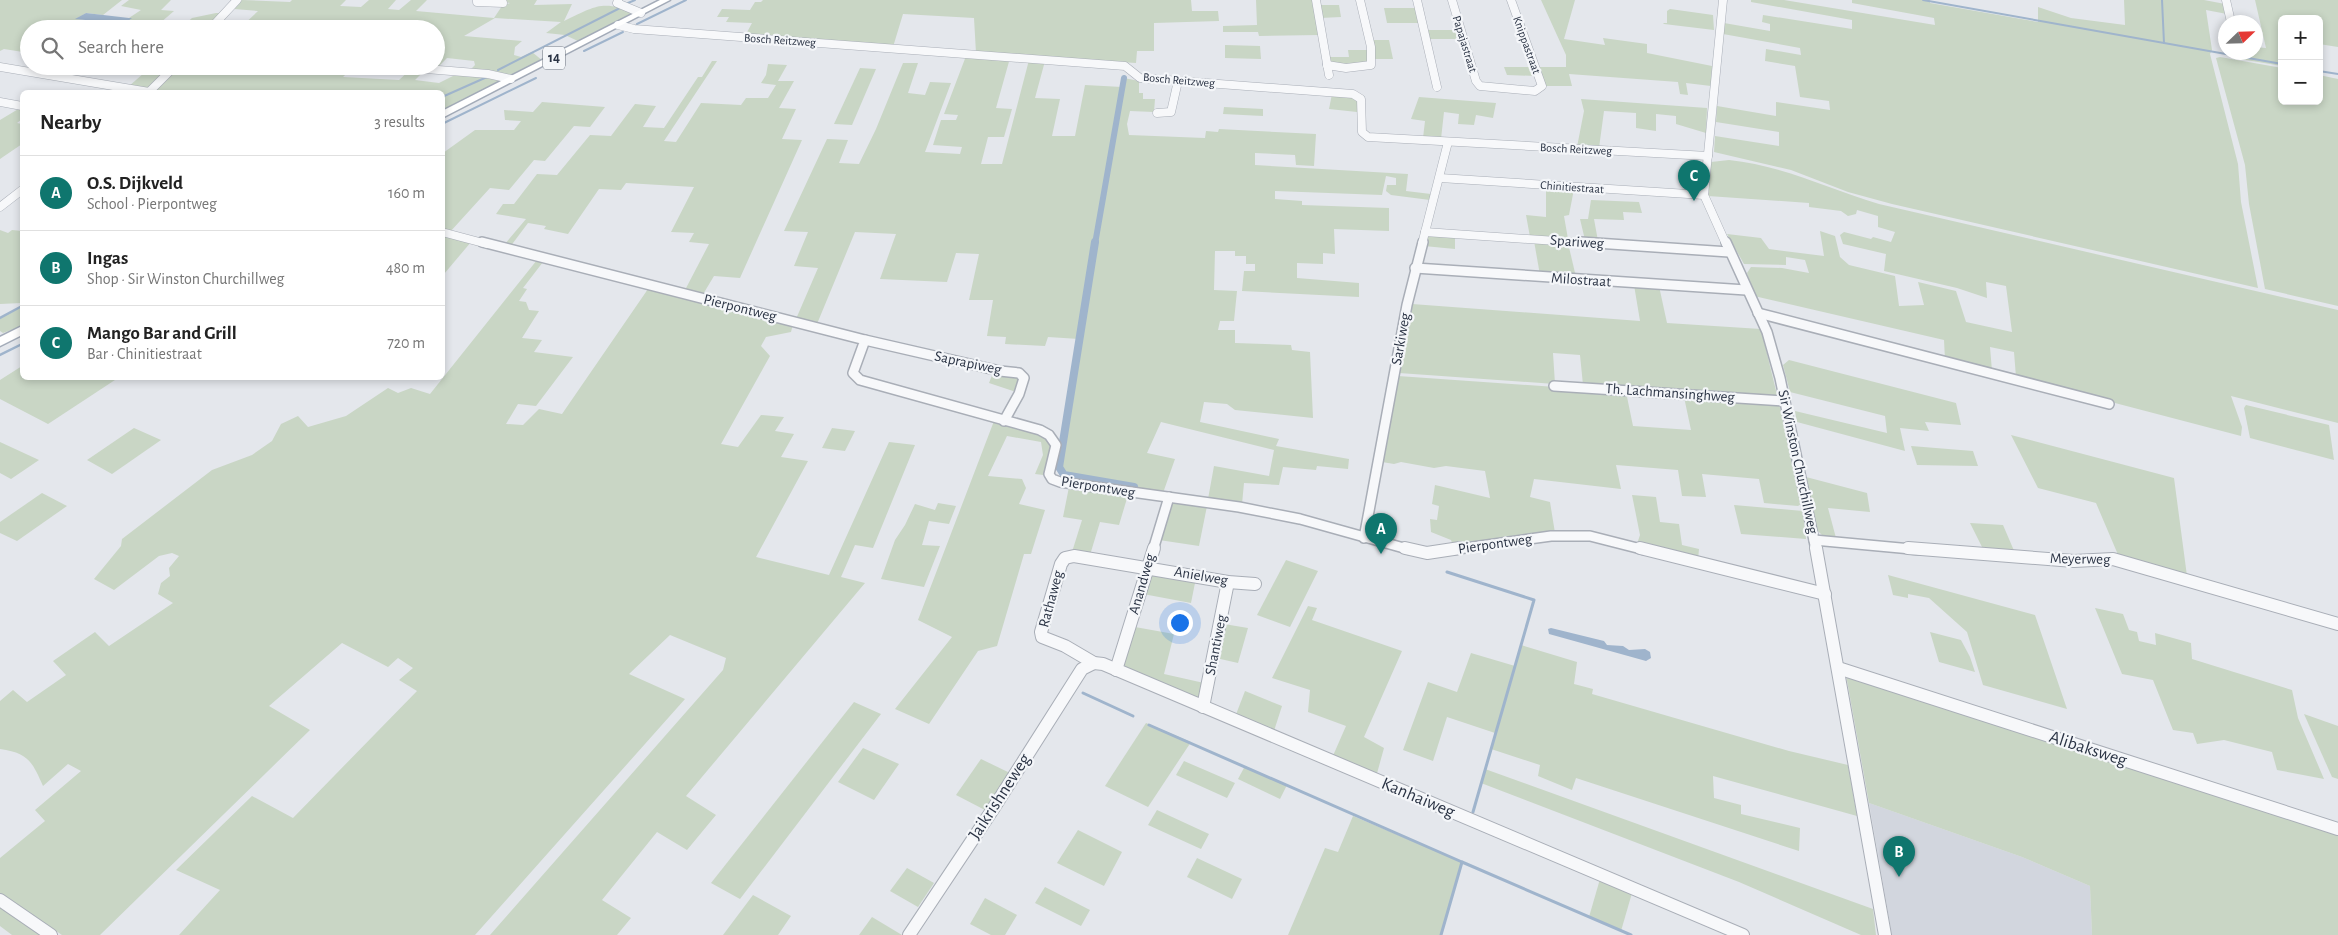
<!DOCTYPE html>
<meta charset="utf-8">
<style>
body{margin:0;font-family:"Alegreya Sans",sans-serif;background:#f2f2f2;color:#222}
.controls{position:absolute;right:15px;top:15px;display:grid;overflow:hidden;border-radius:8px;box-shadow:0 2px 8px #0003}
.controls button{width:45px;height:45px;display:grid;place-items:center;padding:0;border:0;border-bottom:1px solid #e0e0e0;background:#fff;color:#222;font:25px sans-serif}
.compass{position:absolute;left:2218px;top:15px;width:45px;height:45px;border-radius:50%;background:#fff;box-shadow:0 2px 8px #0003;rotate:67deg}
.you{position:absolute;left:1179px;top:622px;width:18px;height:18px;margin:-12px;border:4px solid #fff;border-radius:50%;background:#1a73e8;box-shadow:0 0 0 8px #1a73e833}
.badge{display:grid;place-items:center;width:32px;height:32px;border-radius:50%;background:#0f766e;color:#fff;font-size:16px;font-weight:700}
.pin{position:absolute;translate:-50% -41px;filter:drop-shadow(0 1px 2px #0008)}
.pin::after{content:'';position:absolute;top:26px;width:18px;height:15px;background:inherit;clip-path:polygon(0 0,100% 0,50% 100%)}
.list{margin:0;padding:0;list-style:none}
h2{display:flex;justify-content:space-between;align-items:center;height:65px;margin:0;padding:0 20px;font-size:21px}
h2 small{font-size:16px;font-weight:400;color:#767676}
.list li{display:grid;grid-template-columns:32px 1fr auto;gap:15px;align-items:center;box-sizing:border-box;height:75px;padding:0 20px;border-top:1px solid #e0e0e0}
.list b{display:block;font-size:19px;white-space:nowrap}
.list p{margin:0;font-size:16px;white-space:nowrap;color:#767676}
.list em{font-size:16px;font-style:normal;color:#767676}
.icon{flex:none;width:28px;height:28px;fill:none;stroke:currentColor;stroke-width:2;stroke-linecap:round;stroke-linejoin:round}
.map{position:relative;flex:none;width:2338px;height:935px;overflow:hidden}
.search{position:absolute;background:#fff;box-shadow:0 2px 8px #0003;left:20px;top:20px;width:425px;height:55px;display:flex;align-items:center;gap:12px;box-sizing:border-box;padding:0 18px;border-radius:28px;color:#767676;font-size:19px}
.panel{position:absolute;background:#fff;box-shadow:0 2px 8px #0003;left:20px;top:90px;width:425px;height:290px;border-radius:8px}
.map>svg:first-child{display:block}
.built{fill:#d2d6de}
.green{fill:#c9d6c5}
.water{fill:#9fb4cc}
.lines{fill:none;stroke-linecap:round;stroke-linejoin:round}
.stream-far2{stroke:#9fb4cc;stroke-width:2}
.stream-far1{stroke:#9fb4cc;stroke-width:2.5}
.stream{stroke:#9fb4cc;stroke-width:3}
.canal-far1{stroke:#9fb4cc;stroke-width:6}
.canal{stroke:#9fb4cc;stroke-width:8}
.minor-far2-casing{stroke:#a9aeb7;stroke-width:9}
.minor-far1-casing{stroke:#a9aeb7;stroke-width:12}
.minor-casing{stroke:#a9aeb7;stroke-width:14}
.major-casing{stroke:#a3abb8;stroke-width:3}
.minor-far2{stroke:#f7f8fa;stroke-width:8}
.minor-far1{stroke:#f7f8fa;stroke-width:9}
.minor{stroke:#f7f8fa;stroke-width:12}
.major{fill:#fff;fill-rule:evenodd}
.labels{text-anchor:middle;dominant-baseline:central;stroke-width:4.5;stroke-linejoin:round;paint-order:stroke}
.far-street-label{font-size:12px;fill:#2b3445;stroke:#f4f6f9}
.shield{fill:#f4f6f9;stroke:#676e7b;stroke-width:1}
.shield-label{font-size:14px;font-weight:bold;fill:#2b3445}
.street-label{font-size:15px;fill:#2b3445;stroke:#f4f6f9}
.near-street-label{font-size:18px;fill:#2b3445;stroke:#f4f6f9}
</style>
<div class="map">
<svg width="2338" height="935" viewBox="0 0 2338 935">
<rect width="100%" height="100%" fill="#e4e7ec"/>
<polygon class="built" points="1869,803 2022,857 2090,886 2092,935 1892,935"/>
<g class="green">
<polygon points="0,0 122,0 103,15 86,13 76,19 96,21 131,18 129,18 141,10 121,6 129,0 171,0 161,10 174,11 153,29 29,29 29,53 4,49 0,51"/>
<path d="M242,0L290,2L292,0H346L340,6L361,7L369,0H396L388,9L399,10L411,0H427L416,11L494,18L502,6L510,3L504,2L505,0H537L534,5L572,4L564,21C597,6 600,0 637,13L580,42L565,35L546,33L561,22L495,18L464,36L522,41L515,47L514,55L521,57L532,52L543,61L510,78L468,72L475,65L474,61L447,58L436,69V29H239L258,11L234,9Z"/>
<polygon points="763,0 1191,0 1192,11 1218,11 1219,21 1154,23 1154,51 1137,51 1136,63 976,53 974,18 903,14 893,47 745,36 752,23 726,22 729,17 717,17 722,9 750,10 755,2 761,2"/>
<polygon points="1256,0 1313,0 1319,35 1259,36 1258,32 1223,32 1223,26 1257,25"/>
<polygon points="1541,0 1575,0 1564,39 1605,45 1603,38 1647,44 1647,53 1712,66 1711,86 1686,83 1688,95 1680,94 1678,82 1569,74 1572,86 1543,86 1537,67 1566,67 1566,55"/>
<polygon points="1751,0 1784,0 1935,25 1934,18 1852,3 1852,0 1930,0 1930,3 2038,22 2038,7 2071,18 2125,25 2124,0 2204,0 2225,4 2227,14 2206,10 2212,50 2210,54 2238,164 2241,202 2258,288 1892,204 1848,192 1791,170 1714,152 1715,136 1779,146 1779,132 1716,122 1717,106 1776,116 1776,102 1830,110 1829,101 1800,97 1795,66 1765,61 1766,49 1801,55 1800,48 1723,34 1724,23 1770,31 1770,24 1762,22 1763,15 1852,29 1852,20 1751,2"/>
<polygon points="2255,0 2338,0 2338,47 2319,44 2319,19 2282,19 2282,66 2240,59 2239,53 2256,52 2256,47 2266,48"/>
<polygon points="1318,5 1339,5 1341,17 1320,18"/>
<polygon points="1384,8 1417,8 1421,23 1387,23"/>
<polygon points="1670,9 1713,15 1714,30 1664,24 1663,23 1667,23 1667,11"/>
<polygon points="216,13 222,13 206,29 180,29 192,18"/>
<polygon points="1426,30 1459,30 1462,39 1428,39"/>
<polygon points="1370,40 1389,40 1393,59 1373,59"/>
<polygon points="1225,45 1260,46 1261,59 1225,58"/>
<polygon points="1348,50 1370,50 1370,63 1332,67 1326,57 1349,57"/>
<polygon points="966,56 1010,58 996,108 1012,109 1004,137 988,137 981,164 1002,164 1029,60 1045,61 1035,98 1060,99 1052,136 1075,136 1085,85 1122,87 1124,78 1139,81 1139,93 1143,93 1143,99 1155,99 1154,112 1130,111 1127,124 1129,135 1205,138 1206,131 1218,132 1219,129 1316,134 1314,166 1296,165 1295,155 1255,153 1255,165 1408,174 1406,191 1431,194 1430,200 1391,195 1386,191 1387,185 1396,185 1396,178 1386,176 1382,195 1275,191 1275,199 1302,201 1302,205 1389,208 1389,231 1334,229 1335,254 1323,253 1323,264 1297,263 1297,278 1359,283 1359,297 1242,291 1244,271 1255,271 1255,264 1246,264 1246,256 1235,256 1235,251 1215,251 1214,290 1237,291 1234,321 1220,321 1218,330 1235,330 1235,343 1291,345 1292,350 1310,352 1313,418 1235,410 1227,404 1204,402 1200,422 1279,439 1276,446 1349,459 1348,469 1317,466 1316,470 1283,467 1279,485 1244,483 1242,504 1208,499 1214,466 1269,476 1274,450 1161,422 1147,453 1175,459 1163,493 1132,490 1133,487 1064,475 1059,467 1079,339 1048,337 1045,346 1005,344 1006,337 987,336 993,300 969,300 979,254 956,253 947,282 880,279 896,234 855,232 817,324 796,319 818,268 794,266 808,232 784,231 827,139 848,140 839,163 859,164 876,129 903,63 918,63 908,93 925,95 930,82 951,83 925,152 960,154 962,147 933,145 941,120 956,120 958,115 944,114"/>
<polygon points="2220,57 2282,68 2282,101 2319,101 2319,75 2338,79 2338,306 2265,289 2249,204 2245,165 2216,58"/>
<polygon points="712,61 717,61 664,141 676,142 701,103 741,105 746,98 768,98 776,85 761,83 766,75 768,64 787,65 778,81 794,81 779,108 796,109 782,139 802,140 740,278 714,276 702,296 684,292 709,244 689,242 694,233 671,232 694,187 626,183 621,190 599,189 568,234 544,229 546,226 528,223 510,247 504,245 526,219 496,214 503,204 514,204 537,174 557,175 590,135 611,136 635,104 656,106 643,127 664,128 698,77 702,77"/>
<polygon points="178,66 301,66 295,72 313,73 321,66 354,66 343,77 399,80 411,69 424,71 415,80 439,83 459,73 505,80 443,112 442,92 150,92"/>
<polygon points="1504,67 1534,67 1537,76 1507,75"/>
<polygon points="860,68 876,69 852,125 834,124"/>
<polygon points="144,73 163,75 149,89 128,87"/>
<polygon points="1332,94 1349,95 1358,99 1357,112 1329,109"/>
<polygon points="1419,97 1496,103 1493,118 1476,115 1474,125 1458,124 1459,114 1444,112 1441,139 1423,138 1425,121 1411,119"/>
<polygon points="1581,99 1707,108 1706,133 1676,124 1676,116 1656,114 1656,131 1636,128 1636,113 1604,111 1599,148 1577,147 1584,111"/>
<polygon points="542,102 605,107 590,127 574,126 545,161 534,160 509,190 490,188 450,232 443,230 443,153 475,130 514,130 521,121 505,120 504,110 533,112"/>
<polygon points="1224,107 1263,109 1263,116 1223,114"/>
<polygon points="20,108 22,108 22,119 17,123 22,124 22,144 0,159 0,120"/>
<path d="M1729,160C1781,165 1829,189 1879,204L2338,310V423L2231,396L2242,427L2241,436L2016,377L2014,352L1990,347L1992,371L1945,360L1944,340L1754,296L1747,273L1751,267L1782,268L1809,273L1805,260L1786,257V265L1744,264L1727,234L1761,238L1769,249L1824,256L1820,231L1835,236L1840,257L1849,265L1895,276L1899,306L1924,305L1918,282L1956,291L1966,322L2012,332L2006,286L1986,282L1987,298L1957,288L1884,271L1886,254L1843,244L1840,235L1844,232L1871,239L1873,237L1891,242L1895,232L1878,227V216L1857,210L1856,214L1848,216L1841,211L1809,207V203L1708,196L1711,162Z"/>
<polygon points="1546,186 1574,189 1569,215 1564,216 1568,239 1530,237 1526,215 1546,217"/>
<polygon points="1591,200 1639,202 1642,213 1623,212 1624,220 1594,219 1598,241 1585,240 1580,219 1588,219"/>
<polygon points="0,230 8,233 12,230 22,231 22,303 0,304"/>
<polygon points="1429,234 1455,236 1455,249 1424,246"/>
<polygon points="445,235 471,242 444,274 443,274 443,238"/>
<polygon points="1534,241 1568,243 1576,277 1540,275"/>
<path d="M537,260L543,262L523,288L527,289L519,301L526,302L529,310L539,311L522,338L542,340L534,352L573,357L536,406L518,404L506,424L523,425L539,409L562,414L648,289L793,324L791,332L766,337L761,346L770,356L721,444L738,447L761,415L784,417L775,431L794,434L781,457L808,461L756,557L829,575L889,442L915,445L873,548L855,545L841,577L865,583L686,796L716,815L687,850L657,832L602,900L631,918L617,935H490L723,670L726,658L670,635L629,674L685,699L475,935H179L220,890L176,870L252,796L293,818L417,691L399,680L413,668L398,658L388,667L342,643L269,706L310,730L100,935H62L0,893V858L45,821L35,810L81,771L68,764L43,786C32,761 28,753 0,749V701L13,690L27,702L66,675L53,661L95,632L109,646L173,603L158,594L161,583L170,576L169,568L179,556L172,553L159,556L114,590L94,579L121,546L122,539L212,470L252,455L272,441L281,424L298,416L308,427L346,416L388,388L398,393L411,388L430,394Z"/>
<polygon points="1634,285 1659,286 1667,323 1761,329 1778,399 1583,385 1580,355 1553,353 1555,384 1399,373 1412,304 1640,321"/>
<polygon points="22,307 22,326 3,333 0,331 0,318"/>
<polygon points="1789,360 1956,403 1961,425 1925,422 1929,431 1900,428 1905,451 1797,422 1795,411 1887,433 1885,416 1790,392 1783,365"/>
<polygon points="22,366 22,378 118,378 48,424 0,399 0,380"/>
<polygon points="993,373 1017,375 1021,378 1016,392 989,383"/>
<polygon points="1398,376 1626,392 1633,426 1691,430 1684,397 1779,403 1801,504 1798,506 1764,503 1759,479 1702,474 1706,497 1682,496 1678,470 1616,465 1621,489 1534,479 1530,497 1550,502 1555,533 1454,548 1451,540 1431,532 1430,519 1437,520 1439,506 1432,504 1435,485 1490,498 1485,471 1446,466 1434,468 1401,462 1394,464 1382,462"/>
<polygon points="2246,405 2329,425 2334,460 2250,438 2244,408"/>
<polygon points="994,421 1039,432 1052,444 1046,473 1043,475 1035,474 1043,455 1041,442 1007,436 988,476 1022,479 1026,488 1019,504 1045,510 1031,554 1024,554 997,646 978,651 929,724 895,709 952,637 918,620"/>
<polygon points="134,428 161,440 112,474 87,460"/>
<polygon points="832,428 855,431 845,451 822,448"/>
<polygon points="2011,435 2174,478 2187,576 2119,557 2096,503 2038,488"/>
<polygon points="0,442 39,460 11,479 0,473"/>
<polygon points="1911,446 1973,451 1978,466 1917,465"/>
<polygon points="1806,477 1867,493 1870,512 1828,508 1836,538 1824,537 1815,528"/>
<polygon points="1069,487 1128,495 1119,525 1100,522 1090,555 1072,552 1082,520 1063,517"/>
<polygon points="42,493 67,506 17,541 0,533 0,522"/>
<polygon points="1632,495 1656,497 1660,522 1679,524 1682,545 1699,549 1698,560 1637,544 1640,535"/>
<polygon points="1171,501 1207,506 1199,546 1159,540"/>
<polygon points="938,503 956,506 949,524 929,521 922,545 940,546 924,587 881,579 895,540 905,525 915,504 935,510"/>
<polygon points="1734,505 1803,511 1806,539 1741,534"/>
<polygon points="1970,523 2003,525 2015,553 1984,551"/>
<polygon points="1286,560 1318,571 1290,627 1257,615"/>
<polygon points="1150,569 1196,578 1191,603 1143,594"/>
<polygon points="1888,575 2035,615 2067,709 1983,685 1967,632 1929,598 1908,594 1908,598 1893,595"/>
<polygon points="1308,606 1317,608 1312,620 1402,651 1364,737 1384,748 1376,777 1332,758 1346,726 1308,712 1310,690 1272,678"/>
<polygon points="2095,608 2123,614 2129,630 2137,632 2139,641 2156,645 2155,633 2191,643 2192,659 2292,690 2298,718 2324,779 2277,770 2272,752 2224,740 2197,744 2193,733 2173,730 2153,680 2122,674"/>
<polygon points="1224,624 1248,628 1238,663 1216,658"/>
<polygon points="1135,627 1174,634 1164,674 1204,683 1199,703 1125,670 1123,665"/>
<polygon points="1930,632 1961,640 1970,657 1975,672 1939,662"/>
<polygon points="1521,645 1577,662 1574,684 1593,689 1592,694 1789,751 1848,765 1857,816 1713,776 1714,798 1741,805 1741,814 1800,828 1799,851 1576,778 1572,790 1538,776 1540,765 1491,749 1495,733 1447,717 1433,761 1403,750 1428,682 1457,692 1471,653 1515,666"/>
<polygon points="1846,675 2338,834 2338,935 2092,935 2090,886 2022,857 1869,803"/>
<polygon points="1245,691 1282,706 1273,734 1235,717"/>
<polygon points="854,702 881,714 740,899 711,883"/>
<polygon points="2304,714 2338,726 2338,779 2332,777"/>
<polygon points="1146,723 1191,742 1148,807 1105,786"/>
<polygon points="863,748 899,764 874,800 838,782"/>
<polygon points="981,759 1010,773 985,810 956,795"/>
<polygon points="1184,761 1235,783 1227,798 1176,775"/>
<polygon points="1245,766 1287,785 1280,799 1238,779"/>
<polygon points="1485,769 1873,909 1876,935 1861,935 1739,882 1481,783"/>
<polygon points="1157,810 1209,834 1201,849 1148,825"/>
<polygon points="1353,816 1462,862 1441,935 1288,935 1325,848 1338,852"/>
<polygon points="1078,830 1122,852 1104,886 1057,863"/>
<polygon points="1197,858 1242,879 1232,899 1187,877"/>
<polygon points="907,868 934,883 918,907 890,891"/>
<polygon points="1600,879 1632,893 1621,931 1589,917"/>
<polygon points="1045,887 1090,910 1081,926 1035,903"/>
<polygon points="753,895 791,916 778,935 723,935"/>
<polygon points="985,898 1017,915 1005,935 991,935 970,924"/>
<polygon points="0,907 41,935 12,935 0,926"/>
<polygon points="872,917 902,935 859,935"/>
</g>
<g class="water">
<path d="M86,13L129,18H132C124,25 104,29 96,21L75,19Z"/>
<polygon points="1551,628 1604,641 1607,645 1623,646 1629,650 1645,649 1650,652 1651,658 1646,661 1549,634 1548,629"/>
</g>
<g class="lines">
<g class="stream-far2">
<polyline points="1923,0 2282,64"/>
<polyline points="2162,0 2164,43"/>
<polyline points="628,3 635,0"/>
<polyline points="637,24 686,0"/>
<polyline points="584,51 623,32"/>
<polyline points="498,70 620,8"/>
<polyline points="2319,71 2338,74"/>
<polyline points="442,97 487,77"/>
<polyline points="442,124 536,78"/>
</g>
<g class="stream-far1">
<polyline points="0,318 22,306"/>
<polyline points="0,355 22,344"/>
</g>
<g class="stream">
<polyline points="1447,572 1534,600 1473,812"/>
<polyline points="1083,693 1133,716"/>
<polyline points="1149,725 1462,862 1441,935"/>
<polyline points="1462,862 1631,935"/>
</g>
<polyline class="canal-far1" points="1095,244 1124,78"/>
<polyline class="canal" points="1095,242 1059,467 1064,475 1134,487"/>
<g class="minor-far2-casing">
<g id="minor-far2">
<polyline points="477,0 477,2 503,3"/>
<polyline points="618,0 617,3 641,13"/>
<polyline points="1316,0 1329,75"/>
<polyline points="1417,0 1437,87"/>
<polyline points="1452,0 1476,81 1480,86 1535,91 1542,86 1511,0"/>
<polyline points="1723,0 1704,195 1726,244"/>
<polyline points="2226,0 2231,22"/>
<polyline points="618,25 634,29 1125,66 1140,78 1353,94 1361,99 1362,132 1368,137 1708,156"/>
<polyline points="210,29 237,0"/>
<polyline points="1327,65 1346,68 1371,65 1371,47 1360,0"/>
<polyline points="389,66 488,74 511,79"/>
<polyline points="0,67 149,92"/>
<polyline points="149,92 175,66"/>
<polyline points="0,102 22,106"/>
<polyline points="1157,113 1171,112 1178,81"/>
<polyline points="1440,178 1704,195"/>
<polyline points="0,207 22,190"/>
<polyline points="442,232 487,244"/>
<polyline points="1425,232 1600,244"/>
<polyline points="1422,244 1448,142"/>
</g>
</g>
<g class="minor-far1-casing">
<g id="minor-far1">
<polyline points="482,242 865,340 853,373 860,380 1040,430 1049,435 1056,445 1049,474 1052,479 1060,482 1239,507 1300,519 1411,550"/>
<polyline points="1581,242 1729,252"/>
<polyline points="1726,242 1767,332 1780,378 1816,550"/>
<polyline points="1415,268 1746,290"/>
<polyline points="1758,313 2109,404"/>
<polyline points="865,340 1000,371 1019,373 1024,378 1019,394 1004,421"/>
<polyline points="1554,386 1785,401"/>
<polyline points="1364,538 1407,305 1423,242"/>
<polyline points="1814,540 1922,550"/>
<polyline points="1153,550 1169,497"/>
<polyline points="1451,550 1551,536 1590,536 1645,550"/>
</g>
</g>
<g class="minor-casing">
<g id="minor">
<polyline points="1405,548 1427,553 1460,548"/>
<polyline points="1640,548 1825,594"/>
<polyline points="1816,548 1885,935"/>
<polyline points="1908,548 2074,561 2113,559 2338,624"/>
<polyline points="1255,584 1228,582 1074,556 1065,558 1061,564 1041,632 1042,637 1065,646 1094,663 1103,664 1743,935"/>
<polyline points="1838,668 2338,829"/>
<polyline points="1116,670 1154,548"/>
<polyline points="1203,707 1228,582"/>
<polyline points="0,900 51,935"/>
<polyline points="909,935 993,809 1082,669 1094,663"/>
</g>
</g>
<g class="major-casing">
<g id="major">
<polygon points="660,0 670,0 442,118 442,111"/>
<polygon points="22,326 22,335 0,346 0,337"/>
</g>
</g>
<use href="#minor-far2" class="minor-far2"/>
<use href="#minor-far1" class="minor-far1"/>
<use href="#minor" class="minor"/>
<use href="#major" class="major"/>
</g>
<g class="labels">
<g class="far-street-label">
<text transform="translate(780 40) rotate(4)">Bosch Reitzweg</text>
<text transform="translate(1465 44) rotate(73)">Papajastraat</text>
<text transform="translate(1527 45) rotate(70)">Knippastraat</text>
<text transform="translate(1179 80) rotate(5)">Bosch Reitzweg</text>
<text transform="translate(1576 149) rotate(3)">Bosch Reitzweg</text>
<text transform="translate(1572 187) rotate(4)">Chinitiestraat</text>
</g>
<rect class="shield" x="543" y="46.5" width="22" height="23" rx="4"/>
<g class="shield-label">
<text x="554" y="58">14</text>
</g>
<g class="street-label">
<text transform="translate(1577 242) rotate(4)">Spariweg</text>
<text transform="translate(1581 280) rotate(4)">Milostraat</text>
<text transform="translate(740 308) rotate(14)">Pierpontweg</text>
<text transform="translate(1401 339) rotate(-80)">Sarkiweg</text>
<text transform="translate(968 363) rotate(12)">Saprapiweg</text>
<text transform="translate(1670 393) rotate(4)">Th. Lachmansinghweg</text>
<text transform="translate(1798 462) rotate(78)">Sir Winston Churchillweg</text>
<text transform="translate(1098 487) rotate(9)">Pierpontweg</text>
<text transform="translate(1495 544) rotate(-8)">Pierpontweg</text>
<text transform="translate(2080 559) rotate(1)">Meyerweg</text>
<text transform="translate(1201 576) rotate(10)">Anielweg</text>
<text transform="translate(1142 584) rotate(-74)">Anandweg</text>
<text transform="translate(1051 599) rotate(-75)">Rathaweg</text>
<text transform="translate(1216 645) rotate(-79)">Shantiweg</text>
</g>
<g class="near-street-label">
<text transform="translate(2088 749) rotate(18)">Alibaksweg</text>
<text transform="translate(1000 797) rotate(-57)">Jaikrishneweg</text>
<text transform="translate(1418 798) rotate(23)">Kanhaiweg</text>
</g>
</g>
</svg>
<div class="controls">
<button>+</button>
<button>−</button>
</div>
<svg class="compass" viewBox="-18 -18 36 36"><path d="M0-13l5 13h-10z" fill="#e53935"/><path d="M0 13l5-13h-10z" fill="#767676"/></svg>
<div class="you"></div>
<div class="pin badge" style="left:1381px;top:554px">A</div>
<div class="pin badge" style="left:1899px;top:877px">B</div>
<div class="pin badge" style="left:1694px;top:201px">C</div>
<div class="search"><svg class="icon" aria-label="search" viewBox="0 0 24 24"><circle cx="10" cy="10" r="6"/><path d="M15 15l6 6"/></svg>Search here</div>
<section class="panel">
<h2>Nearby<small>3 results</small></h2>
<ul class="list">
<li><span class="badge">A</span><div><b>O.S. Dijkveld</b><p>School · Pierpontweg</p></div><em>160 m</em></li>
<li><span class="badge">B</span><div><b>Ingas</b><p>Shop · Sir Winston Churchillweg</p></div><em>480 m</em></li>
<li><span class="badge">C</span><div><b>Mango Bar and Grill</b><p>Bar · Chinitiestraat</p></div><em>720 m</em></li>
</ul>
</section>
</div>
